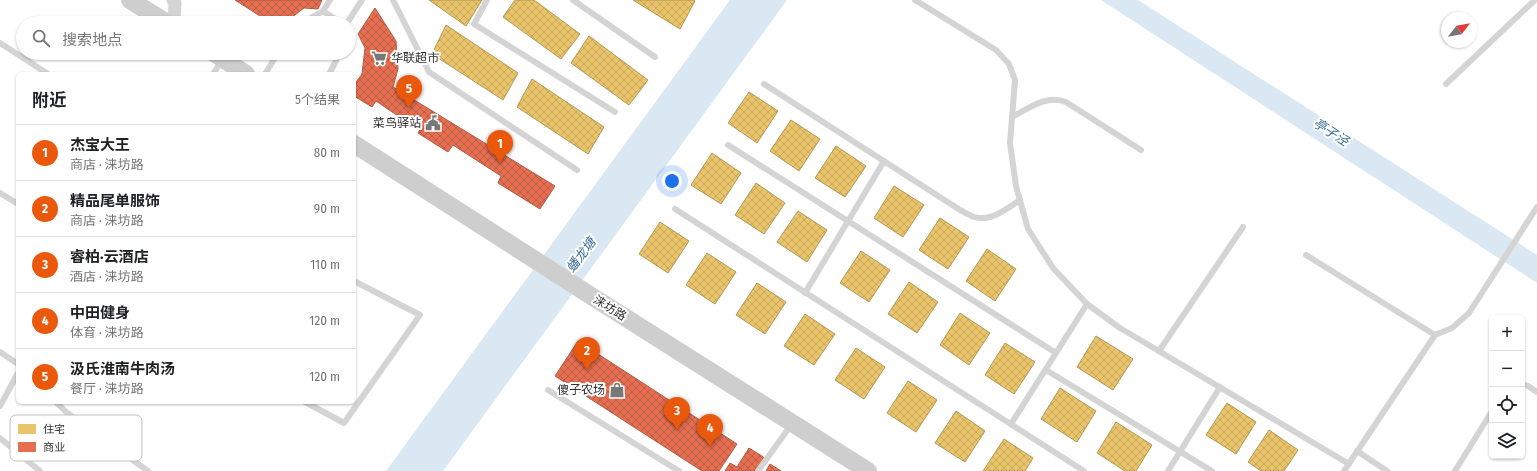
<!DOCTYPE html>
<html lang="zh">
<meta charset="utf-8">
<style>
body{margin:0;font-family:"Fira Sans Condensed","Noto Sans SC",sans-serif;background:#f6f6f6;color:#202124}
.controls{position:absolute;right:12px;bottom:12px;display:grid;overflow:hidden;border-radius:6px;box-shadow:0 1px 3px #0004}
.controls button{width:36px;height:36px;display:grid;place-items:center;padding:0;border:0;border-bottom:1px solid #e0e0e0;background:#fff;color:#202124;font:20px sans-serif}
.compass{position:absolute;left:1441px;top:12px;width:36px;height:36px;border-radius:50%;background:#fff;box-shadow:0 1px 3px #0004;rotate:59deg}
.you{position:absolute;left:672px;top:181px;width:14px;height:14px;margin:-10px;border:3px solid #fff;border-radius:50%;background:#1a73e8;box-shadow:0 0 0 6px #1a73e833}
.badge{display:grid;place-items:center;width:26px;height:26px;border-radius:50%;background:#ea580c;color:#fff;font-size:13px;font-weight:700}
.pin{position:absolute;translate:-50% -33px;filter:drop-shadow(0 1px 2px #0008)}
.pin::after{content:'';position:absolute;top:21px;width:14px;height:12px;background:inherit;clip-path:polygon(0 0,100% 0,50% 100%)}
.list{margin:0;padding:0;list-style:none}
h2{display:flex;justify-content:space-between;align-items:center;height:52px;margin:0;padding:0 16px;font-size:17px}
h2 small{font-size:13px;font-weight:400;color:#757577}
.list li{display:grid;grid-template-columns:26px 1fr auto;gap:12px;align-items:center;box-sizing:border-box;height:56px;padding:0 16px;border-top:1px solid #e0e0e0}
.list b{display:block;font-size:15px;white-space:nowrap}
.list p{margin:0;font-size:13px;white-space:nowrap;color:#757577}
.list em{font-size:13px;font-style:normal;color:#757577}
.icon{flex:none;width:22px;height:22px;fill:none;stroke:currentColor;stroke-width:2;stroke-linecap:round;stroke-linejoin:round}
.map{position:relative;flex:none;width:1537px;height:471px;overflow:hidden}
.search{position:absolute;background:#fff;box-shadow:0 1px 3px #0004;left:16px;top:16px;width:340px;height:44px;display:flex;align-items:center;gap:10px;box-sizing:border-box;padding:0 14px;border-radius:22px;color:#757577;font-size:15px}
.panel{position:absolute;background:#fff;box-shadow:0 1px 3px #0004;left:16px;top:72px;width:340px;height:332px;border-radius:6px}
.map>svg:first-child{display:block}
.water{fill:#dae8f3}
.homes{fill:url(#homes-cross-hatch);stroke:#b29859}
.shops{fill:url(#shops-cross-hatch);stroke:#b05c47}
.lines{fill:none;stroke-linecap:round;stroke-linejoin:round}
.lane{stroke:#d4d4d4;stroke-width:6}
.street{stroke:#d4d4d4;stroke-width:13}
.secondary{stroke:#cecece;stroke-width:18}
.labels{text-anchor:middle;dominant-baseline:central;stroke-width:4;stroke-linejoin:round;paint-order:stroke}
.poi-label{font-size:12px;fill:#303030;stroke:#fff;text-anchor:end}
.street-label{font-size:12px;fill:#303030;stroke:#fff}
.water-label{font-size:13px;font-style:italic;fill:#3b6e96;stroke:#fff}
.key{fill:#fff;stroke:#c1c1c1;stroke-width:1}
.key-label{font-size:11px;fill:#303030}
</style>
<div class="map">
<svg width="1537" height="471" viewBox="0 0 1537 471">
<defs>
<pattern id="homes-cross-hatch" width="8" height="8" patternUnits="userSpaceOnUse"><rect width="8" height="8" fill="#e9c46a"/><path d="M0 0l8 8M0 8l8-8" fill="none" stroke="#c8a95c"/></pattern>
<pattern id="shops-cross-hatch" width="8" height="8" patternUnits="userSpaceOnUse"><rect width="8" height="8" fill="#e76f51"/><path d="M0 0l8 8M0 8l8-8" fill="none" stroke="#bc5c44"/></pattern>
</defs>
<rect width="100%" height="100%" fill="#fff"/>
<g class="water">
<polygon points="730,0 787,0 443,471 386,471"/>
<polygon points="1101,0 1138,0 1537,255 1537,283"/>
</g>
<g class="homes">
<polygon points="429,0 482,0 466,26"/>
<polygon points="515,0 534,0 580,34 561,59 503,17"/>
<polygon points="633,0 694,0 695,1 680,29"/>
<polygon points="446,25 518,73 503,100 432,54"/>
<polygon points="589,36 648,80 629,105 571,63"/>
<polygon points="532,79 604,127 588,154 517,107"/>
<polygon points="749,92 778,111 757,143 728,123"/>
<polygon points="791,120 820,139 799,171 770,151"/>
<polygon points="836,146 866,166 845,197 815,178"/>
<polygon points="712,153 741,173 721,204 691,185"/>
<polygon points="756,183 785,203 764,234 735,215"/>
<polygon points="894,186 924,205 903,237 874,218"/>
<polygon points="798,211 827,230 807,262 777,242"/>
<polygon points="940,218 969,237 948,269 919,250"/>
<polygon points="660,222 689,241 668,273 639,254"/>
<polygon points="987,249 1016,269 995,301 966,281"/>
<polygon points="861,251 890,270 869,302 840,283"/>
<polygon points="707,253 736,272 715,304 686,285"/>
<polygon points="909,282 938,302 917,333 888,314"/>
<polygon points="757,283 786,302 765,334 736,315"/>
<polygon points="960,313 990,333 969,365 940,345"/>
<polygon points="805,314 835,334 814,365 784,346"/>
<polygon points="1096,336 1133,359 1113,390 1077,367"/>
<polygon points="1005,343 1035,362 1014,394 985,375"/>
<polygon points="856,348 885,367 864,399 835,380"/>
<polygon points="908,381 937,400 916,432 887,413"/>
<polygon points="1060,388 1096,411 1077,442 1041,419"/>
<polygon points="1227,403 1256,422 1236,454 1206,435"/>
<polygon points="956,411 985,431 965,462 935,443"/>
<polygon points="1116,422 1152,445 1136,471 1125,471 1097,453"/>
<polygon points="1269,430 1298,450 1284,471 1261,471 1248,462"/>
<polygon points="1004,439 1033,458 1025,471 983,471"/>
</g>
<g class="shops">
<polygon points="235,0 322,0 318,9 304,8 291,18 288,23 271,23"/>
<polygon points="375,8 396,41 398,69 393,87 555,186 540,209 498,183 501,176 453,145 448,152 418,133 422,126 404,114 401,118 376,101 372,107 354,96 354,85 362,74 365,48 358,34"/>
<polygon points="578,341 737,444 719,471 702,471 555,376"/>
<polygon points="749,448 765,458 756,471 725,471 730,463 737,467"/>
<polygon points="770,464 781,471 766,471"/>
</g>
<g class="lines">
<g class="lane">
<polyline points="393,0 429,72 577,170"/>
<polyline points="487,0 474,24 615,112"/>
<polyline points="573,0 655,57"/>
<polyline points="915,0 996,50 1009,64 1015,80 1010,143 1016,186 1028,229 1053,268 1087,304 1120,328 1349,464"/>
<polyline points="323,11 341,23"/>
<polyline points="302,23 323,11 330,0"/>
<polyline points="347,23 362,0"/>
<polyline points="0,43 48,74"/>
<polyline points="213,74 222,60"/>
<polyline points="265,74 278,53"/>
<polyline points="329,74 336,61 338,53"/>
<path d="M764,84L960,210C964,212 969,215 974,217C990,222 1007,209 1020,200"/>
<polyline points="1446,84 1535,0"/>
<path d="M1012,117C1029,108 1047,94 1066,102L1141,150"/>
<polyline points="728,145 1056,353"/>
<polyline points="0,193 18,204"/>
<polyline points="675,209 1084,471"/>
<polyline points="1306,255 1435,335"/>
<polyline points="805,293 884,161"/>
<polyline points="1159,351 1243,227"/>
<polyline points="0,352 18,364"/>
<polyline points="1046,370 1212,471"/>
<polyline points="1522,384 1528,386 1537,392"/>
<polyline points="548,390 679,471"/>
<polyline points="56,402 66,412 148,471"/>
<polyline points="305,402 344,423 420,315 354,281"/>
<polyline points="0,406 18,373"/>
<polyline points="1011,424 1087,304"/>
<polyline points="0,438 40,471"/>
<polyline points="1357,451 1387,471"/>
<polyline points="758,471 791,425"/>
<polyline points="1168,471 1220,387"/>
<polyline points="1344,471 1435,335 1452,328 1469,313 1537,207"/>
<polyline points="1455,471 1492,411"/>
</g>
<polyline class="street" points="173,0 175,3 174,23"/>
<g class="secondary">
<polyline points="130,0 167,23"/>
<polyline points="214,53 246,74"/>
<polyline points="354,144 596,299 868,471"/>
</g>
</g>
<defs>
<g id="supermarket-bare" transform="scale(1.2)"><path d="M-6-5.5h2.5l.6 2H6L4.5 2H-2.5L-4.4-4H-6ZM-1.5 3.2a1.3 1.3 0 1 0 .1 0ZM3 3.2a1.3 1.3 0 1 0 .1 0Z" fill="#787878" stroke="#fff" stroke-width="2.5" paint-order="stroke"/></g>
<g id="civic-bare" transform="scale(1.2)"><path d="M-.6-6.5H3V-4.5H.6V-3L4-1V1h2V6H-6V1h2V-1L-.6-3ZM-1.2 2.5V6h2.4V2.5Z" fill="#787878" stroke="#fff" stroke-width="2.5" paint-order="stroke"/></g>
<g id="shop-bare" transform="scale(1.2)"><path d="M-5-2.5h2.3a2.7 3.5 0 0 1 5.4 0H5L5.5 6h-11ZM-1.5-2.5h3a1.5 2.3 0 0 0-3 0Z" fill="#787878" stroke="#fff" stroke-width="2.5" paint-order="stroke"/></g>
</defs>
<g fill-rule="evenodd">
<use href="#supermarket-bare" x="379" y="58"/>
<use href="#civic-bare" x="433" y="123"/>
<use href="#shop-bare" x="617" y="390"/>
</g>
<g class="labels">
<g class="poi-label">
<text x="391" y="58" text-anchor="start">华联超市</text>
<text x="421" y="123">菜鸟驿站</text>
<text x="605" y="390">傻子农场</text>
</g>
<g class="street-label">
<text transform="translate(610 308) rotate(32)">涞坊路</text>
</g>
<g class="water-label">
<text transform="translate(1331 132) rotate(33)">亭子泾</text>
<text transform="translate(581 255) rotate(-53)">蟠龙塘</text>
</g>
</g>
<rect x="10" y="415" width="132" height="46" rx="6" class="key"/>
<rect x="18" y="424" width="18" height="10" fill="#e9c46a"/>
<rect x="18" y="442" width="18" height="10" fill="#e76f51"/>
<g class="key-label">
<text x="43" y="433">住宅</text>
<text x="43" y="451">商业</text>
</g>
</svg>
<div class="controls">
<button>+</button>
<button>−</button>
<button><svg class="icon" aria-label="locate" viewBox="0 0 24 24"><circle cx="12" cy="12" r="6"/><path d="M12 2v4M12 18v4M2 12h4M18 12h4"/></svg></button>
<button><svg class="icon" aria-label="layers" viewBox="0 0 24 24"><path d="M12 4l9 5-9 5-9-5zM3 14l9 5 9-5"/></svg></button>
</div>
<svg class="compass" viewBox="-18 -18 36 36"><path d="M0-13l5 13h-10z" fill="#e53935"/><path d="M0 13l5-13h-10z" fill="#757577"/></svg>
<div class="you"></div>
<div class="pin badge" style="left:500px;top:163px">1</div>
<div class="pin badge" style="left:587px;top:370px">2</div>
<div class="pin badge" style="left:677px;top:430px">3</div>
<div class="pin badge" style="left:710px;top:447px">4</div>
<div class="pin badge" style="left:409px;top:108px">5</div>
<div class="search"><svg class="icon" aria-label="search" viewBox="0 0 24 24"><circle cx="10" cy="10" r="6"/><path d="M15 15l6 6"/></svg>搜索地点</div>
<section class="panel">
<h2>附近<small>5个结果</small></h2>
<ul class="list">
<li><span class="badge">1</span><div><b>杰宝大王</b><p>商店 · 涞坊路</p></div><em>80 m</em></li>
<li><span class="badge">2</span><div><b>精品尾单服饰</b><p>商店 · 涞坊路</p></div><em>90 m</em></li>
<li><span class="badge">3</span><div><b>睿柏·云酒店</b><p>酒店 · 涞坊路</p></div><em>110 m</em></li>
<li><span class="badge">4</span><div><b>中田健身</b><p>体育 · 涞坊路</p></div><em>120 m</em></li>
<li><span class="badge">5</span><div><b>汲氏淮南牛肉汤</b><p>餐厅 · 涞坊路</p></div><em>120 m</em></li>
</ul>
</section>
</div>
